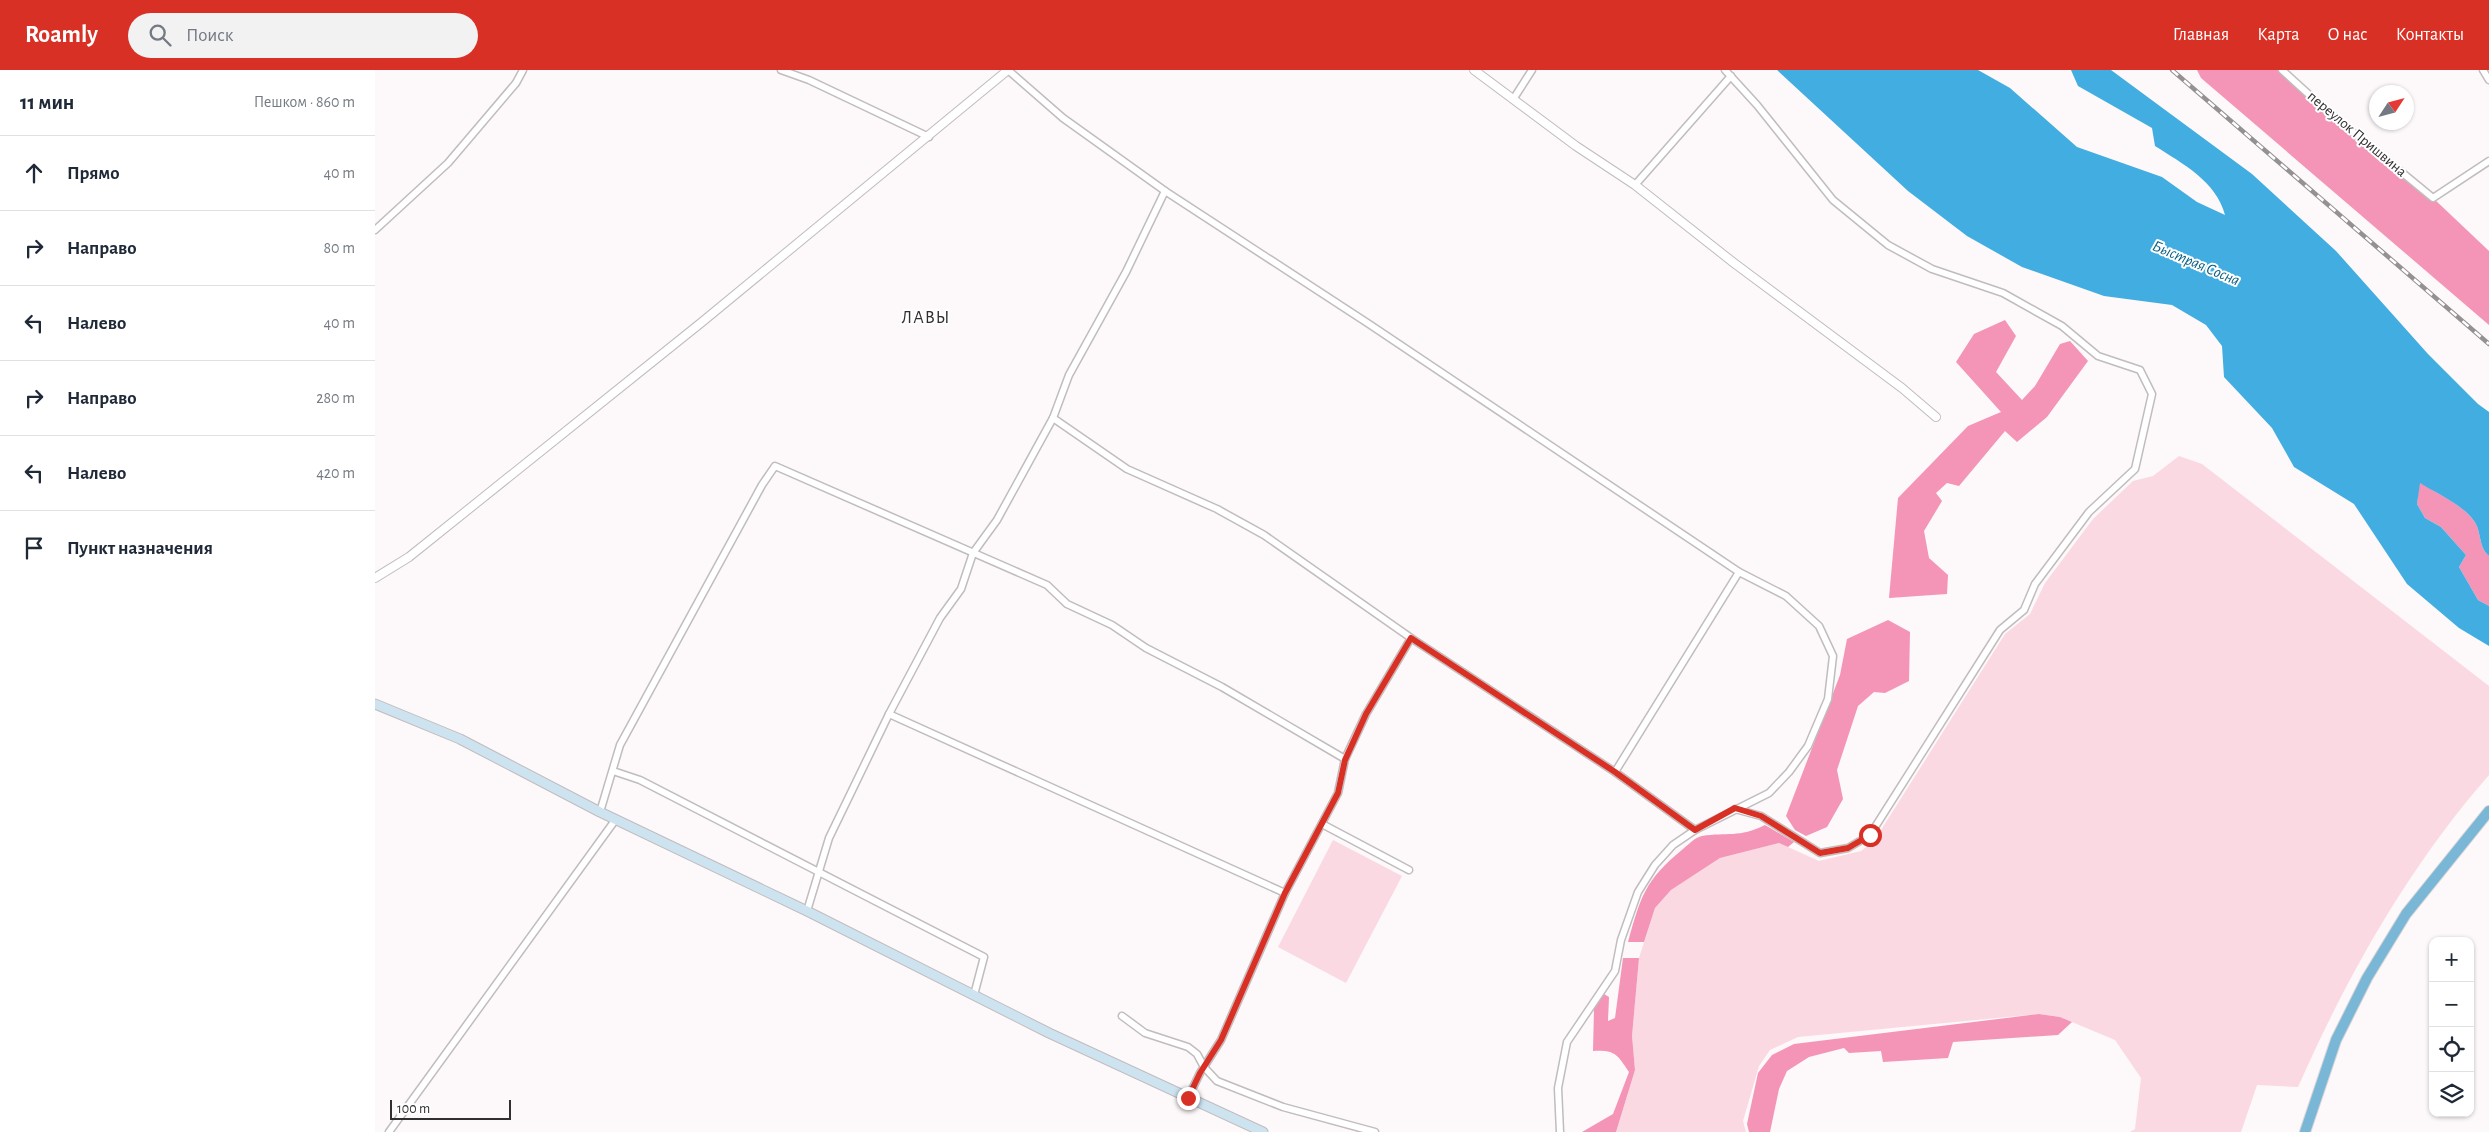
<!DOCTYPE html>
<html lang="ru">
<meta charset="utf-8">
<style>
body{margin:0;font-family:"Alegreya Sans",sans-serif;background:#f2f2f3;color:#1f2937}
.controls{position:absolute;right:15px;bottom:15px;display:grid;overflow:hidden;border-radius:10px;box-shadow:0 1px 4px #0004}
.controls button{width:45px;height:45px;display:grid;place-items:center;padding:0;border:0;border-bottom:1px solid #e0e1e3;background:#fff;color:#1f2937;font:25px sans-serif}
.compass{position:absolute;left:1994px;top:15px;width:45px;height:45px;border-radius:50%;background:#fff;box-shadow:0 1px 4px #0004;rotate:54deg}
.scale{position:absolute;left:15px;bottom:12px;width:121px;box-sizing:border-box;padding-left:5px;border:2px solid #312f30;border-top:0;font-size:14px;line-height:18px;white-space:nowrap;color:#312f30;-webkit-text-stroke:4px #fff;paint-order:stroke}
.stop{position:absolute;width:15px;height:15px;margin:-11px;border:4px solid #d93025;border-radius:50%;background:#fff}
.stop.end{background:#d93025;border-color:#fff;box-shadow:0 1px 5px #0008}
.list{margin:0;padding:0;list-style:none}
h2{display:flex;justify-content:space-between;align-items:center;height:65px;margin:0;padding:0 20px;font-size:21px}
h2 small{font-size:16px;font-weight:400;color:#747a83}
.list li{display:grid;grid-template-columns:32px 1fr auto;gap:15px;align-items:center;box-sizing:border-box;height:75px;padding:0 20px;border-top:1px solid #e0e1e3}
.list b{display:block;font-size:19px;white-space:nowrap}
.list em{font-size:16px;font-style:normal;color:#747a83}
.icon{flex:none;width:28px;height:28px;fill:none;stroke:currentColor;stroke-width:2;stroke-linecap:round;stroke-linejoin:round}
.map{position:relative;flex:none;width:2114px;height:1062px;overflow:hidden}
header{display:flex;align-items:center;gap:30px;box-sizing:border-box;height:70px;padding:0 25px;background:#d93025;color:#fff}
header strong{font-size:24px}
nav{display:flex;gap:28px;margin-inline-start:auto;font-size:18px}
.search{width:350px;height:45px;background:#f2f2f3;display:flex;align-items:center;gap:12px;box-sizing:border-box;padding:0 18px;border-radius:28px;color:#747a83;font-size:19px}
main{display:flex}
aside{flex:1;background:#fff}
.map>svg:first-child{display:block}
.green{fill:#fad9e3}
.forest{fill:#f494b6}
.water{fill:#41ade0}
.lines{fill:none;stroke-linecap:round;stroke-linejoin:round}
.minor-casing{stroke:#c1bcbd;stroke-width:9}
.tertiary-casing{stroke:#c1bcbd;stroke-width:10}
.secondary-casing{stroke:#c1bcbd;stroke-width:11}
.trunk-casing{stroke:#d6d5d6;stroke-width:12}
.minor{stroke:#fff;stroke-width:6}
.tertiary{stroke:#fff;stroke-width:8}
.secondary{stroke:#cde4f0;stroke-width:9}
.trunk{stroke:#7ab7d7;stroke-width:10}
.rail-casing{stroke:#949192;stroke-width:4.5}
.rail{stroke:#fff;stroke-width:2.5;stroke-dasharray:8;stroke-linecap:butt}
.route{stroke:#d93025;stroke-width:6}
.labels{text-anchor:middle;dominant-baseline:central;stroke-width:4;stroke-linejoin:round;paint-order:stroke}
.street-label{font-size:15px;fill:#312f30;stroke:#fff}
.water-label{font-size:16px;font-style:italic;fill:#0b6082;stroke:#fff}
.quarter-label{font-size:18px;letter-spacing:1px;fill:#312f30;stroke:#fff}
</style>
<header>
<strong>Roamly</strong>
<div class="search"><svg class="icon" aria-label="search" viewBox="0 0 24 24"><circle cx="10" cy="10" r="6"/><path d="M15 15l6 6"/></svg>Поиск</div>
<nav><a>Главная</a><a>Карта</a><a>О нас</a><a>Контакты</a></nav>
</header>
<main>
<aside>
<h2>11 мин<small>Пешком · 860 m</small></h2>
<ul class="list">
<li><svg class="icon" aria-label="ahead" viewBox="0 0 24 24"><path d="M12 20V5M6 11l6-6 6 6"/></svg><div><b>Прямо</b></div><em>40 m</em></li>
<li><svg class="icon" aria-label="right" viewBox="0 0 24 24"><path d="M7 20v-9h11M14 6l5 5-5 5"/></svg><div><b>Направо</b></div><em>80 m</em></li>
<li><svg class="icon" aria-label="left" viewBox="0 0 24 24"><path d="M17 20v-9H6M10 6l-5 5 5 5"/></svg><div><b>Налево</b></div><em>40 m</em></li>
<li><svg class="icon" aria-label="right" viewBox="0 0 24 24"><path d="M7 20v-9h11M14 6l5 5-5 5"/></svg><div><b>Направо</b></div><em>280 m</em></li>
<li><svg class="icon" aria-label="left" viewBox="0 0 24 24"><path d="M17 20v-9H6M10 6l-5 5 5 5"/></svg><div><b>Налево</b></div><em>420 m</em></li>
<li><svg class="icon" aria-label="arrive" viewBox="0 0 24 24"><path d="M6 21V4h12l-3 4 3 4H6"/></svg><div><b>Пункт назначения</b></div></li>
</ul>
</aside>
<div class="map">
<svg width="2114" height="1062" viewBox="0 0 2114 1062">
<rect width="100%" height="100%" fill="#fdf8f9"/>
<g class="green">
<path d="M1804,386L1827,394L2114,616V705C2034,796 1972,906 1923,1017L1882,1015L1866,1062H1755L1760,1059L1766,1008L1740,970L1685,947L1664,944L1423,967L1395,980L1384,996L1368,1051L1371,1062H1241L1260,1000L1257,966L1264,888L1280,838L1296,820L1345,788L1404,773L1444,791L1486,781L1499,771L1630,564L1655,544L1670,513L1718,449L1758,411L1778,406Z"/>
<polygon points="958,770 1027,806 971,913 903,877"/>
</g>
<g class="forest">
<polygon points="1822,0 1907,0 2058,128 2114,181 2114,255 1826,8"/>
<polygon points="1630,250 1641,266 1621,302 1647,330 1660,316 1685,274 1695,271 1713,291 1672,347 1642,372 1630,361 1584,416 1572,413 1561,423 1567,431 1549,461 1554,488 1573,505 1572,524 1514,528 1523,428 1593,356 1626,342 1581,292 1599,264"/>
<path d="M2044,412C2061,423 2087,434 2099,451C2107,462 2103,477 2114,486V536L2103,530L2084,497L2091,485L2066,457L2050,448L2042,434Z"/>
<polygon points="1513,550 1535,562 1534,611 1510,623 1499,622 1483,636 1462,700 1468,729 1452,757 1431,766 1420,760 1411,746 1465,605 1472,569"/>
<path d="M1390,755L1419,772L1413,777L1404,773L1345,788L1296,820L1280,838L1269,872H1253C1266,826 1270,810 1308,779C1313,775 1320,767 1327,766C1352,762 1364,768 1390,755Z"/>
<path d="M1248,888H1264L1257,966L1260,1000L1241,1062H1207L1238,1044L1254,1002C1242,984 1240,980 1218,981L1219,939L1229,924L1234,927L1233,951L1240,948Z"/>
<polygon points="1664,944 1685,947 1697,952 1683,965 1578,972 1573,988 1508,992 1506,981 1474,983 1469,978 1434,987 1412,1001 1404,1019 1395,1062 1374,1062 1372,1054 1383,1003 1397,985 1419,974"/>
</g>
<path class="water" d="M1402,0H1603L1635,18L1702,77L1787,107L1822,132L1850,145C1841,111 1808,94 1780,76L1777,58L1703,16L1696,0H1736L1877,104L1961,181L2053,284L2103,334L2114,342V486C2103,477 2107,462 2099,451C2088,435 2061,423 2045,413L2042,434L2050,448L2066,457L2091,485L2084,497L2103,530L2114,536V576L2084,558L2032,514L1979,434L1919,397L1897,358L1849,307L1847,276L1831,255L1797,235L1729,226L1647,197L1592,166L1533,121Z"/>
<g class="lines">
<g class="minor-casing">
<g id="minor">
<polyline points="406,0 434,10 554,67"/>
<polyline points="633,0 688,48 790,121 994,254 1364,502 1411,526 1444,556 1458,586 1453,629 1433,676 1414,702 1394,723 1320,760 1298,775 1280,795 1263,822 1246,870 1240,901 1192,972 1183,1018 1185,1062"/>
<polyline points="1350,0 1382,35 1458,130 1513,175 1557,199 1628,223 1687,256 1723,286 1765,300 1777,324 1760,399 1714,442 1660,514 1649,540 1625,560 1495,765 1473,778 1445,783 1386,746 1360,739"/>
<polyline points="1907,0 1951,40 2058,128 2114,91"/>
<polyline points="2108,0 2114,10"/>
<polyline points="1139,28 1157,0"/>
<polyline points="1260,115 1356,6"/>
<polyline points="0,160 73,93 141,13 148,0"/>
<polyline points="678,348 752,399 842,439 889,465 1036,568 1240,702 1320,760"/>
<polyline points="514,644 910,823"/>
<polyline points="238,701 265,710 609,887 599,925"/>
<polyline points="1240,702 1364,502"/>
<polyline points="225,742 245,675 387,415 400,396 672,515 692,534 737,555 771,578 847,617 970,689"/>
<polyline points="947,754 1034,800"/>
<polyline points="432,841 454,768 514,644 565,548 586,519 598,483 622,450 678,348 694,305 751,202 790,121"/>
<polyline points="747,946 770,963 813,977 822,984 829,997 842,1011 908,1037 1000,1062"/>
<polyline points="813,1028 825,1003 846,970 910,823 963,723 970,689 991,644 1036,568"/>
<polyline points="14,1062 241,749"/>
</g>
</g>
<g class="tertiary-casing">
<g id="tertiary">
<polyline points="1099,0 1201,76 1260,115 1359,193 1527,318 1561,347"/>
<polyline points="0,508 34,487 327,252 633,0"/>
</g>
</g>
<g class="secondary-casing">
<polyline id="secondary" points="0,634 85,669 225,742 432,841 674,963 888,1062"/>
</g>
<g class="trunk-casing">
<polyline id="trunk" points="1930,1062 1961,970 1992,908 2031,844 2114,741"/>
</g>
<use href="#minor" class="minor"/>
<use href="#tertiary" class="tertiary"/>
<use href="#secondary" class="secondary"/>
<use href="#trunk" class="trunk"/>
<g class="rail-casing">
<polyline id="rail" points="1797,0 2114,274"/>
</g>
<use href="#rail" class="rail"/>
</g>
<g class="lines">
<polyline class="route" points="813,1028 825,1003 846,970 910,823 963,723 970,690 991,644 1036,568 1240,702 1320,760 1360,738 1386,746 1445,783 1473,778 1495,765"/>
</g>
<g class="labels">
<g class="street-label">
<text transform="translate(1982 64) rotate(40)">переулок Пришвина</text>
</g>
<g class="water-label">
<text transform="translate(1821 193) rotate(23)">Быстрая Сосна</text>
</g>
<g class="quarter-label">
<text x="551" y="248">ЛАВЫ</text>
</g>
</g>
</svg>
<div class="controls">
<button>+</button>
<button>−</button>
<button><svg class="icon" aria-label="locate" viewBox="0 0 24 24"><circle cx="12" cy="12" r="6"/><path d="M12 2v4M12 18v4M2 12h4M18 12h4"/></svg></button>
<button><svg class="icon" aria-label="layers" viewBox="0 0 24 24"><path d="M12 4l9 5-9 5-9-5zM3 14l9 5 9-5"/></svg></button>
</div>
<svg class="compass" viewBox="-18 -18 36 36"><path d="M0-13l5 13h-10z" fill="#e53935"/><path d="M0 13l5-13h-10z" fill="#747a83"/></svg>
<div class="scale">100 m</div>
<div class="stop" style="left:1495px;top:765px"></div>
<div class="stop end" style="left:813px;top:1028px"></div>
</div>
</main>
